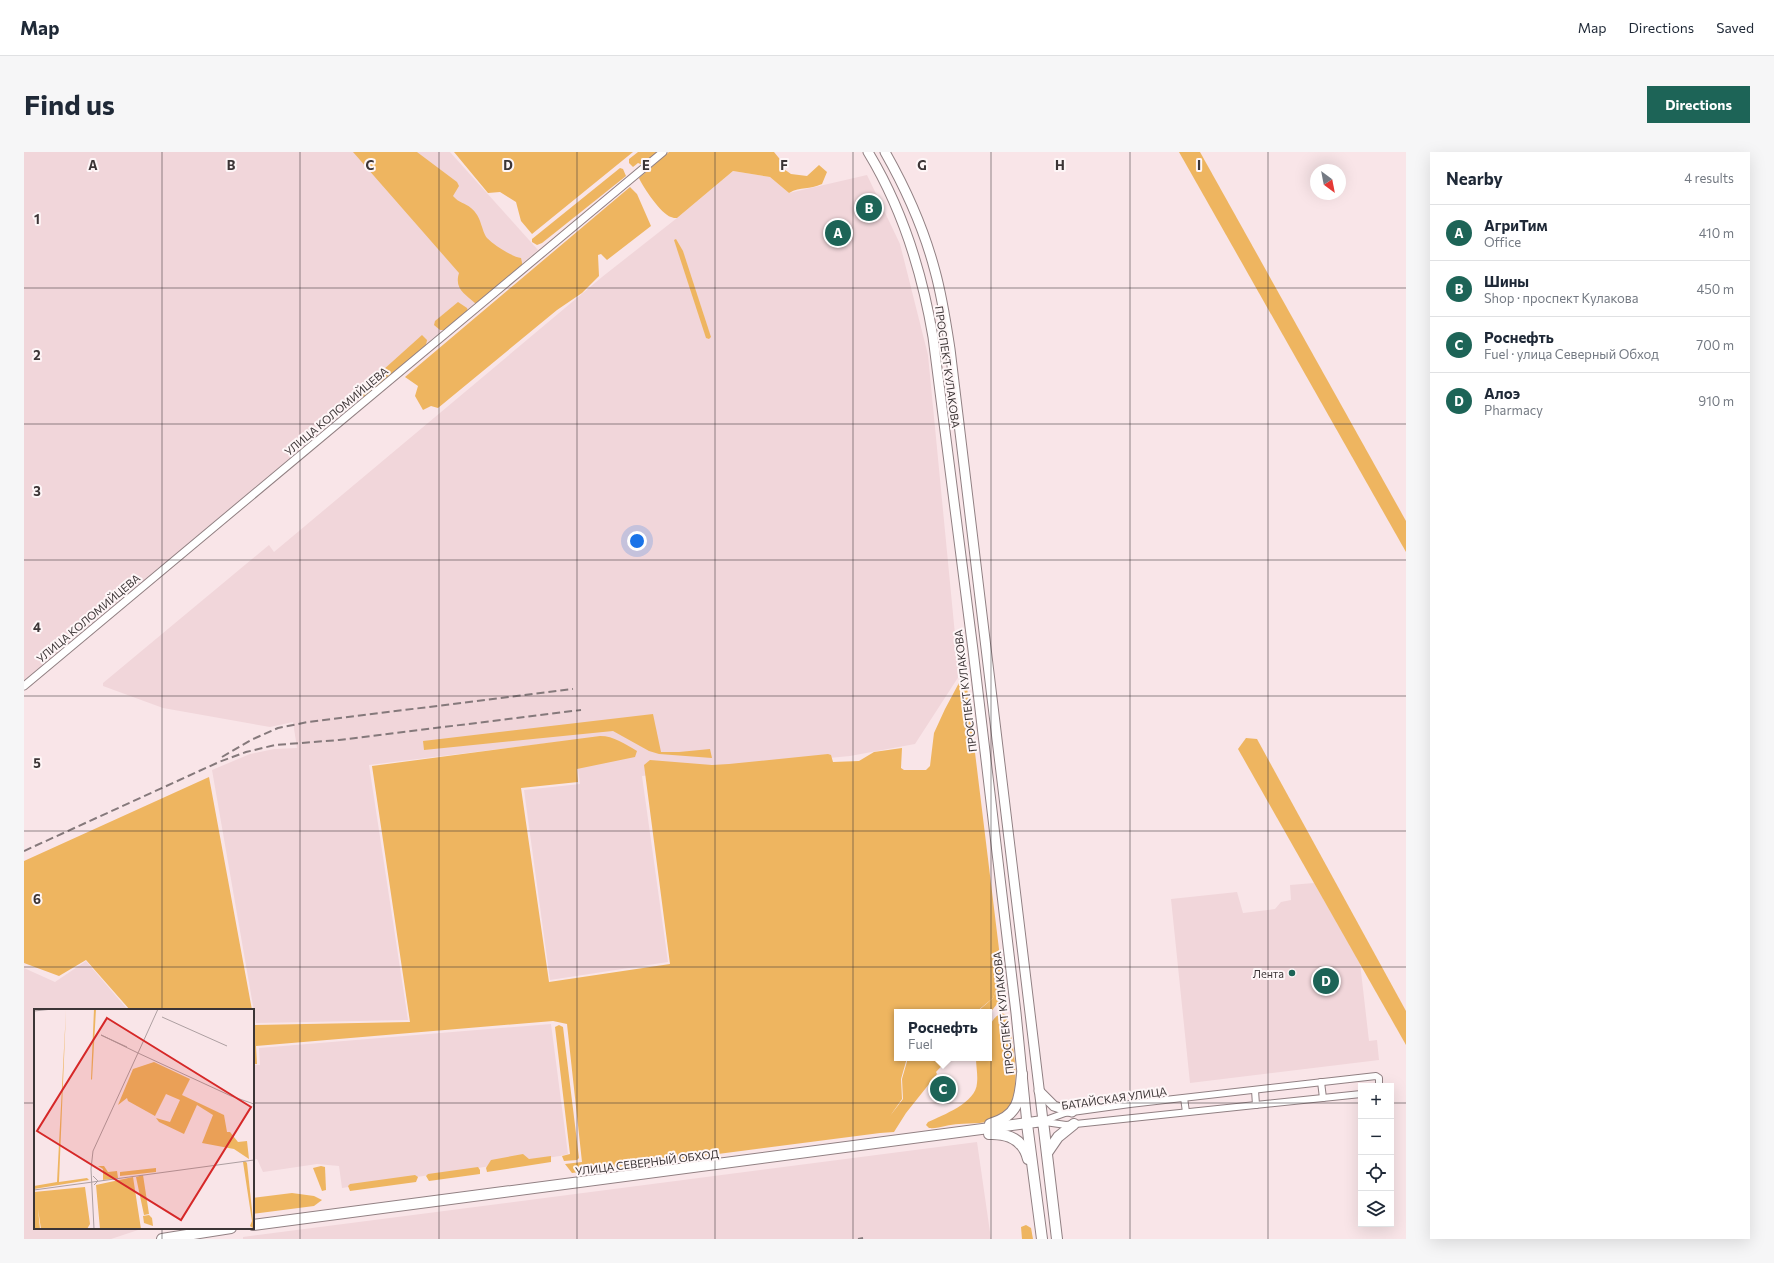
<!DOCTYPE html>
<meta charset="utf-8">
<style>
body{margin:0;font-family:Commissioner,sans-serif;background:#f6f6f7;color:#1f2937}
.controls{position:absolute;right:12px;bottom:12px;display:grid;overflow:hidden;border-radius:0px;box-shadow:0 4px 16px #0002}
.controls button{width:36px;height:36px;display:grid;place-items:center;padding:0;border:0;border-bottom:1px solid #e0e1e3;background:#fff;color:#1f2937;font:20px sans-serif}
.compass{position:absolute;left:1286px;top:12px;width:36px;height:36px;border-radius:50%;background:#fff;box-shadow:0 4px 16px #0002;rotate:148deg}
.you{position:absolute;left:613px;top:389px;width:14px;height:14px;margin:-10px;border:3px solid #fff;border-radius:50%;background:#1a73e8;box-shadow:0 0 0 6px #1a73e833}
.badge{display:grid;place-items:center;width:26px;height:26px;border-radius:50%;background:#1d6457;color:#fff;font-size:13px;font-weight:700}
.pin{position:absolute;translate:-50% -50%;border:2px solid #fff;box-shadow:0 1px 4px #0006}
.popup{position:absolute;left:870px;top:857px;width:98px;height:52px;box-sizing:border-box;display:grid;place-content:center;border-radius:0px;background:#fff;filter:drop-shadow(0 1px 3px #0005);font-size:13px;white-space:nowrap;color:#747a83}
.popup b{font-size:15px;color:#1f2937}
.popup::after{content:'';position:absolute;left:50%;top:100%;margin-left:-8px;border:8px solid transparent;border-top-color:#fff}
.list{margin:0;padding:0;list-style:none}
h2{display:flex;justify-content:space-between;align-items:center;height:52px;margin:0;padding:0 16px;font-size:17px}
h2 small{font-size:13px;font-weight:400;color:#747a83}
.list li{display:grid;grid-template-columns:26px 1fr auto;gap:12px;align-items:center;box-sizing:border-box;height:56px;padding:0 16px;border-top:1px solid #e0e1e3}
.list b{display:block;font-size:15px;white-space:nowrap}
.list p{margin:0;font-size:13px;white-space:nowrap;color:#747a83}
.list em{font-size:13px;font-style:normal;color:#747a83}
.icon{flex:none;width:22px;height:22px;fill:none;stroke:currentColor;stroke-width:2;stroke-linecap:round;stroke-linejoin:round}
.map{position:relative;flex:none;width:1382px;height:1087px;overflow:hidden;border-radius:0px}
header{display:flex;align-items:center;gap:24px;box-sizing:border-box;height:56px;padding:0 20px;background:#fff;border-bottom:1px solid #e0e1e3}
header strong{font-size:19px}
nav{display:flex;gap:22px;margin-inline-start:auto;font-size:14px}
.intro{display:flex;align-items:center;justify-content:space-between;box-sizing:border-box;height:96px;padding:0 24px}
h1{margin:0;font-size:28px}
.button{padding:10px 18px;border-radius:0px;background:#1d6457;color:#fff;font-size:14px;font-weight:700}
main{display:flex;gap:24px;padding:0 24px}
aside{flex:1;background:#fff;border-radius:0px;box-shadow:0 4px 16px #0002}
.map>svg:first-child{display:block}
.built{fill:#f1d6da}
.green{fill:#eeb560}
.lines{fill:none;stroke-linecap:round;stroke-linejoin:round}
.minor-casing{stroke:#918083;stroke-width:8}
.tertiary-casing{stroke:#918083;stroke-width:9}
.primary-casing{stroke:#918083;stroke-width:11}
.trunk-casing{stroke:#918083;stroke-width:12}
.minor{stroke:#fff;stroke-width:6}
.tertiary{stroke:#fff;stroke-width:7}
.primary{stroke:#fff;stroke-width:9}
.trunk{stroke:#fff;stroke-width:10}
.rail{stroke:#85797b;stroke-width:2;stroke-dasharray:8 4;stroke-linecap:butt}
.grid{fill:none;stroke:#3c3536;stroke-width:1;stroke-opacity:0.55}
.poi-dot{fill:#1d6457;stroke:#fef6f7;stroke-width:1.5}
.labels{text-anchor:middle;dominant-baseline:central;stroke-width:4;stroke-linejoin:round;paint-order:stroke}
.street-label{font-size:11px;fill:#3c3536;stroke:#fef6f7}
.poi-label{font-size:11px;fill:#3c3536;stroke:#fef6f7;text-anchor:end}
.inset-road{fill:none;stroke:#ad9fa1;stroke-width:1}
.view{fill:#d62828;fill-opacity:0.15;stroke:#d62828;stroke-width:2}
.inset-edge{fill:none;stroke:#3c3536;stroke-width:2}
.grid-label{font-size:13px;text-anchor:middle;font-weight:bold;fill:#3c3536;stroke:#fef6f7;stroke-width:4;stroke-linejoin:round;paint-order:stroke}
</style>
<header>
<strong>Map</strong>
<nav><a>Map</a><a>Directions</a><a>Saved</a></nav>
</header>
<div class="intro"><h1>Find us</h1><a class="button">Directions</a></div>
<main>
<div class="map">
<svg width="1382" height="1087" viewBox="0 0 1382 1087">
<rect width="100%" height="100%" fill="#f9e5e8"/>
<g class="built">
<polygon points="0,0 426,0 514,98 0,529"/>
<polygon points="709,19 746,25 765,41 843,23 876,92 904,203 935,524 891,592 826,604 618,624 644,810 526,828 500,638 556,632 550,588 345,613 384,868 232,871 188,618 226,602 250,597 273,596 269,570 246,575 139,556 79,534 79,531 245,393 250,400 578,125 653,66"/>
<polygon points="1290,731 1336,811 1345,889 1353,888 1355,908 1166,931 1147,747 1213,740 1219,761 1251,757 1257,750 1267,748 1266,733"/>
<polygon points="62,809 104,858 11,858 11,1076 120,1076 87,1087 0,1087 0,816 31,830"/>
<polygon points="527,872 544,1002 536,1004 318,1036 315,1014 293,1012 239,1020 233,1007 229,1008 229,913 236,913 235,896"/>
<polygon points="953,990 967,1087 219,1087 219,1085"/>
</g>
<g class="green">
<path d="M329,0H393L433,30L435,34L429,44C435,51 441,51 447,56C458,65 457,78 463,86C470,93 488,105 497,106L499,115L452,152C441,142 430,137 435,121Z"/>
<polygon points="430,0 609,0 508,82 497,69 492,50 476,40 464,41"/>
<polygon points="614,0 634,0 619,13 614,11 609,15 605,11 605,7"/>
<path d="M645,0H750L759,11L757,15L767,22L783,24L795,13L803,20L798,32C785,38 777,34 765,41L746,25L709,19L653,66C651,66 649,66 647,65C637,62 619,35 615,26Z"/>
<polygon points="1155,0 1176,0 1382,369 1382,400"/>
<polygon points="596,16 599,17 602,24 518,91 513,93 508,90 508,87"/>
<polygon points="606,35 613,42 627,74 583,108 577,102 574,103 575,124 558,141 533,158 414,256 407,254 399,258 391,244 394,234 381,225"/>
<polygon points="652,87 659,99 687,185 685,187 682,186 650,88"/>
<polygon points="434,150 443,156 444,159 420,178 416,178 410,173 411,169"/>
<polygon points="398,183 403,188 402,193 340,246 338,244 339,236"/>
<path d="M936,529L943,535L980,838L971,840L969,846L952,860H873V906H883L877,927L878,947L866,964L879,947L878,927L884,906H925L912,920L913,922L882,961L870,980L856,981L548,1021L541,1012L558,1010L543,872L529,869L232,894L233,912H229V864L231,873L386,870L348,614L576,584C590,584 601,592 613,599L611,605L553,617L554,630L497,636L525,830L646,812L620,613L626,608L688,613L705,612L804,602L807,603L809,610L835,609L850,600L878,596L877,616L880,618H902L906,614L910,581L921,557Z"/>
<polygon points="629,562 637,600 655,600 686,597 688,606 635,602 625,599 589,579 400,598 399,589"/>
<polygon points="1222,586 1233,587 1382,859 1382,893 1214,597"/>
<polygon points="185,625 228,858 106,858 62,808 35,824 0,811 0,709"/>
<polygon points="979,839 977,847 965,862 965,860 953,860 969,846 971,840"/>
<path d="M978,861L984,864C988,892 1003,948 975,966C964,972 947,971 935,972C925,972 915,977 905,976L902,973L904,970C919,963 952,951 953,931C954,923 952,914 952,906H965C965,889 960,869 978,861Z"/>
<polygon points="535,873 539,875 555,1006 553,1008 540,1009 538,1004 546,1002 531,875"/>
<polygon points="499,1002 505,1007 527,1004 527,1010 463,1020 462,1016 467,1008"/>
<polygon points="297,1014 301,1015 302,1038 298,1039 289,1016"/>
<polygon points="454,1015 456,1018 456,1022 405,1029 402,1024 404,1022"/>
<polygon points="391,1023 394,1025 392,1030 326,1039 324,1034 326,1032"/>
<polygon points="268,1041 290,1044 298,1048 290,1054 229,1062 229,1046"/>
<polygon points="1002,1073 1007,1076 1009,1087 998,1087 997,1075"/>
</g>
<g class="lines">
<g class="minor-casing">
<g id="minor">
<polyline points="1297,930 1299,946"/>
<polyline points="1231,938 1232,953"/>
<polyline points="1160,946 1162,960"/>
<polyline points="1019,969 1041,961 1106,952 1352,924 1355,926 1355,934"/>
<polyline points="1021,970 1042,973 1337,942"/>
</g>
</g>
<g class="tertiary-casing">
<polyline id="tertiary" points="0,534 639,0"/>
</g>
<g class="primary-casing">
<g id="primary">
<path d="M844,0C878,56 898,120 909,185L949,498L992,861L1003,972"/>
<path d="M861,0C882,37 900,77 911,119C918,144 922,171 926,197L1019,969"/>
<polyline points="1015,939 1030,954 1048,960"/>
</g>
</g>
<g class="trunk-casing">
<g id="trunk">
<path d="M966,972C994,964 996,948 998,922"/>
<polyline points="1003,972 1018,1087"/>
<path d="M965,982C984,981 999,987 1004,1007"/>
<polyline points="1023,1001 1034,985 1050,972"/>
<polyline points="229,1073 1019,969 1033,1087"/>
<polyline points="138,1087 207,1076"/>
</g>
</g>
<use href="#minor" class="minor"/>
<use href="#tertiary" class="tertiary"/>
<use href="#primary" class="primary"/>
<use href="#trunk" class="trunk"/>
<g class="rail">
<polyline points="198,605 227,588 254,576 284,570 549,537"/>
<polyline points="0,699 195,610 222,600 251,593 315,588 557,558"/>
<polyline points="834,1087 839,1086"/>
</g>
</g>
<path class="grid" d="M138,0V858M276,0V1087M415,0V1087M553,0V1087M691,0V1087M829,0V1087M967,0V1087M1106,0V1087M1244,0V1087M0,136H1382M0,272H1382M0,408H1382M0,544H1382M0,679H1382M0,815H1382M0,951H11M229,951H1337M1367,951H1382M138,1076V1087"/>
<circle class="poi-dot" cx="1268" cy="821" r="4"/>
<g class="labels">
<g class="street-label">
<text transform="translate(924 215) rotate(82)">ПРОСПЕКТ КУЛАКОВА</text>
<text transform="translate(312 259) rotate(-40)">УЛИЦА КОЛОМИЙЦЕВА</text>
<text transform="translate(64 466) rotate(-40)">УЛИЦА КОЛОМИЙЦЕВА</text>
<text transform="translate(941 539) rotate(-97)">ПРОСПЕКТ КУЛАКОВА</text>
<text transform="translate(979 861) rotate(-96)">ПРОСПЕКТ КУЛАКОВА</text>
<text transform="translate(1090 946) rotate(-8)">БАТАЙСКАЯ УЛИЦА</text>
<text transform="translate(623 1010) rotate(-7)">УЛИЦА СЕВЕРНЫЙ ОБХОД</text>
</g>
<g class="poi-label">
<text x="1260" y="821">Лента</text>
</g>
</g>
<g transform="translate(10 857)">
<rect width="220" height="220" fill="#f9e5e8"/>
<path d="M60,0H62L58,71L57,70ZM32,1L25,173L53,169L55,171L0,180V177L23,173ZM120,53L156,70L148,86L190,106L193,123H196L204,133L213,132L215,150L200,140L168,134L179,106L163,96L150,125L125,113L122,109L136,113L146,91L132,85L121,107L94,92L93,89L84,96L99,60ZM211,152L213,154L220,220L216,217L218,212L209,153ZM64,157H70L74,163L83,162L84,169L69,171V160ZM122,159V163L86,167V163ZM109,166L115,205L110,206L102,168ZM99,168L107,220H66L62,176ZM51,178L56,215L53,220H7L4,200L6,220H0V183ZM115,206L118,209L119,217L110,214L109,207Z" fill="#eeb560"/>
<path class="inset-road" d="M124,0L104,44L197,87L220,95M0,2L19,0M128,8L193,37M67,26L104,44M67,26L93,38M59,167L64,172L60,176M0,181L220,151M60,220L57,160L59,142L104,44"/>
<path class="view" d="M73,9L217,98L147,211L3,122Z"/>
<rect width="220" height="220" class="inset-edge"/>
</g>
<g class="grid-label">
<text x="69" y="18">A</text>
<text x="207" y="18">B</text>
<text x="346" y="18">C</text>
<text x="484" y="18">D</text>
<text x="622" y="18">E</text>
<text x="760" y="18">F</text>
<text x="898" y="18">G</text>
<text x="1036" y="18">H</text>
<text x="1175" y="18">I</text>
<text x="13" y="72">1</text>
<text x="13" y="208">2</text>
<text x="13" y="344">3</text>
<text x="13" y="480">4</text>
<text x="13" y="616">5</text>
<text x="13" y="752">6</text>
</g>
</svg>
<div class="controls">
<button>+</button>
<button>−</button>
<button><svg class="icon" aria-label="locate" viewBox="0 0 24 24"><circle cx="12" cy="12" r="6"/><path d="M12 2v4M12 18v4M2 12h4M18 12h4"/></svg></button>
<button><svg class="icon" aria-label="layers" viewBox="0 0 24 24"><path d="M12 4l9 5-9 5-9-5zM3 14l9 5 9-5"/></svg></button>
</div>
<svg class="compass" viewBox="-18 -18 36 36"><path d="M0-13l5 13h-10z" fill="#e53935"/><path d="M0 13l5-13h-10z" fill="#747a83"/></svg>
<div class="you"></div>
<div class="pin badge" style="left:814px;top:81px">A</div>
<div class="pin badge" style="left:845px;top:56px">B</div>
<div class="pin badge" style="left:919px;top:937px">C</div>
<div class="popup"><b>Роснефть</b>Fuel</div>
<div class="pin badge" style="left:1302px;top:829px">D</div>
</div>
<aside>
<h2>Nearby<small>4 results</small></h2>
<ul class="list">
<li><span class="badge">A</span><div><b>АгриТим</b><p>Office</p></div><em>410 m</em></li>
<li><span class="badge">B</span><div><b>Шины</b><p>Shop · проспект Кулакова</p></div><em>450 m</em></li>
<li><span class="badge">C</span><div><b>Роснефть</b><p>Fuel · улица Северный Обход</p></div><em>700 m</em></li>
<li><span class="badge">D</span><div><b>Алоэ</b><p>Pharmacy</p></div><em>910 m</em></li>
</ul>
</aside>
</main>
